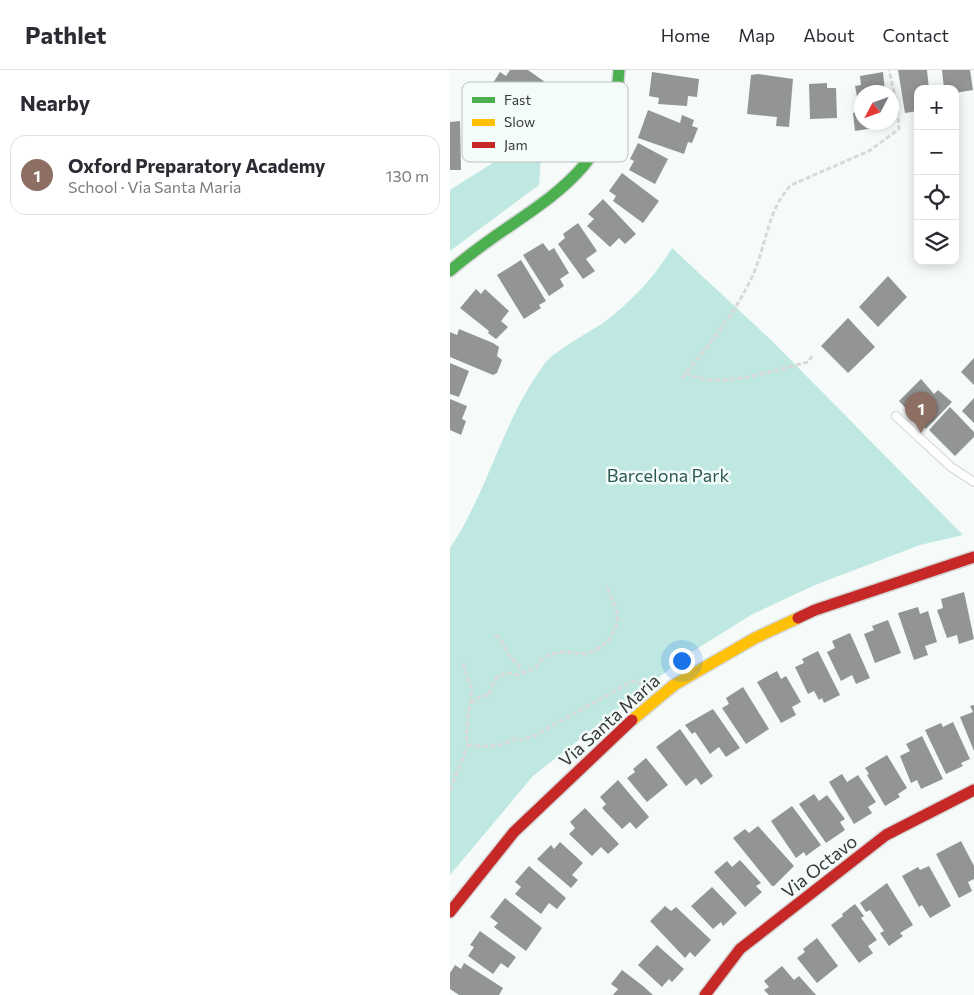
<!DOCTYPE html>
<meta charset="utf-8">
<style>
body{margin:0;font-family:Commissioner,sans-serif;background:#f2f2f3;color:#2b2b33}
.controls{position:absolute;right:15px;top:15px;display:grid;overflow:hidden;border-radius:10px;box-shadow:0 2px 12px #0003}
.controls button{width:45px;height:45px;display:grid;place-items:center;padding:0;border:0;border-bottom:1px solid #e1e1e2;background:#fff;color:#2b2b33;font:25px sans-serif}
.compass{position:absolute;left:404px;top:15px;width:45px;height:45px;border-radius:50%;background:#fff;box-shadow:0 2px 12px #0003;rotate:229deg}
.you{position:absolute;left:231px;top:590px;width:18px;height:18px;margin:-12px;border:4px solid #fff;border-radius:50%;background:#1a73e8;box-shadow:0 0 0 8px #1a73e833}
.badge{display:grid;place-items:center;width:32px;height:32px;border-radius:50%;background:#b45309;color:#fff;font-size:16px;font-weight:700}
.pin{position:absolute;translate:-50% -41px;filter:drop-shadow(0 1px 2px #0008)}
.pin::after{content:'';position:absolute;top:26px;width:18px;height:15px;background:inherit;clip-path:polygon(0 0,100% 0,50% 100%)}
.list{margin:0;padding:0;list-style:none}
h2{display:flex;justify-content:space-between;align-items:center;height:65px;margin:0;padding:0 20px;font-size:21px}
h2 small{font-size:16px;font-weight:400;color:#7c7c81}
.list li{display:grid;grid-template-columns:32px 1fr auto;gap:15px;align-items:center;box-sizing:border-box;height:80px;margin:0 10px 10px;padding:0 10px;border:1px solid #e1e1e2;border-radius:15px}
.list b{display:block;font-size:19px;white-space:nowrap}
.list p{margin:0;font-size:16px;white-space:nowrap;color:#7c7c81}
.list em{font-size:16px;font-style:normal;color:#7c7c81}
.icon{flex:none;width:28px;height:28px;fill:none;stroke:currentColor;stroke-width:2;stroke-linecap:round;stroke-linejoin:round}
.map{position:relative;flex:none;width:524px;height:925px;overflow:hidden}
header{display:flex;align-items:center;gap:30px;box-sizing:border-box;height:70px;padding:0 25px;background:#fff;border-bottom:1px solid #e1e1e2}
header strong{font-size:24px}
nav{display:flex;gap:28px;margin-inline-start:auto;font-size:18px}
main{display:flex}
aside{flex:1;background:#fff}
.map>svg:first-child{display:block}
.green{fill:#bee8e1}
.building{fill:#929594}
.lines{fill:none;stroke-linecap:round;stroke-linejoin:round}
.lane-casing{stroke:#d4d7d6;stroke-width:10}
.fast-casing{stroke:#d4d7d6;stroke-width:14}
.slow-casing{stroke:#d4d7d6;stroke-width:14}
.jam-casing{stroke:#d4d7d6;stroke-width:14}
.path{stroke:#d8d9d8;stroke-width:3;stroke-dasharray:5 2.5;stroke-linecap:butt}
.lane{stroke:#fefefe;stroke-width:8}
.fast{stroke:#4caf50;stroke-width:11}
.slow{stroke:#ffc107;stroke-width:11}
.jam{stroke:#c62828;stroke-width:11}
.labels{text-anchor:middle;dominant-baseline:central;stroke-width:5;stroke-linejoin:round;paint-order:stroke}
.park-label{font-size:18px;fill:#2b5953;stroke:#f4fcfa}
.street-label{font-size:18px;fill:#363938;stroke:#f4fcfa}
.key{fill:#f4fcfa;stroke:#bbc2c0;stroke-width:1}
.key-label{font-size:14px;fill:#363938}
</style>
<header>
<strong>Pathlet</strong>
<nav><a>Home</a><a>Map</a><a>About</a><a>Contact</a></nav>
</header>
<main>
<aside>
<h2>Nearby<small></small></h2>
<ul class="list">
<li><span class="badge" style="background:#8d6e63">1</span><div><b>Oxford Preparatory Academy</b><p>School · Via Santa Maria</p></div><em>130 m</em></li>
</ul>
</aside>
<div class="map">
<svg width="524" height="925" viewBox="0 0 524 925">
<rect width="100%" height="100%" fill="#f6faf9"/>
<g class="green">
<polygon points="93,61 89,115 0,181 0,120"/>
<path d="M222,178L321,270L513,465L470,475L365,515L301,545L240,583L83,706L0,805V478C39,420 53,348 96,292C106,280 138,263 153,253C180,233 205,207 222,178Z"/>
</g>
<g class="building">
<polygon points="60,0 78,0 95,12 74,48 36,24 50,2 56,6"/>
<polygon points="448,0 477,0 479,19 468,19 468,41 455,43"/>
<polygon points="492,0 520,0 523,20 505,23 505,19 494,19"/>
<polygon points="202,2 249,9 247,27 238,26 237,36 208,34 209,28 199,26"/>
<polygon points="433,2 435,22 412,22 412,52 423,52 424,58 405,61 403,43 407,42 405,32 408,32 405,16 411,15 410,6"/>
<polygon points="308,4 343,9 339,57 326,56 327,47 297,44 301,5"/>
<polygon points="377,13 377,18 386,18 387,48 360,49 359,14"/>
<polygon points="198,40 230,53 232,45 244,50 242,56 248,58 242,73 238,72 234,84 188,68"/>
<polygon points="10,51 11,100 0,100 0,52"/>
<polygon points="188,73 218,89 205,114 179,100 184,91 180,89"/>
<polygon points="172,103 209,131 193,153 163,131 166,126 159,121"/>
<polygon points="153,129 186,164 175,174 169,168 160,177 137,156 144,149 138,144"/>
<polygon points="128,153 147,181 136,189 145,201 133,209 108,174 115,168 113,164"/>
<polygon points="93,173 99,181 104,178 119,203 110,209 114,216 99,226 73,185"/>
<polygon points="71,190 96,231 89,235 91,238 74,249 47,205"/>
<polygon points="438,206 457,227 428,257 409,237"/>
<polygon points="26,219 31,224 35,219 59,241 51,251 58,257 46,269 38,263 39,261 10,238"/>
<polygon points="398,248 425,277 398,303 371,276"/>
<polygon points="9,259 43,273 49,277 47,286 52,290 47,303 43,305 0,287 0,262 7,265"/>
<polygon points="524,288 524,315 511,302"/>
<polygon points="0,293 19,301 9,327 0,324"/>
<polygon points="471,309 484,324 488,320 502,332 476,359 462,346 474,334 462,345 449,331"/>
<polygon points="524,328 524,353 512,341"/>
<polygon points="0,329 17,336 12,349 16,351 11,365 0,360"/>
<polygon points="500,337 524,362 524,367 505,386 479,360"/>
<polygon points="514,522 524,569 509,574 507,565 497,568 487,540 493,538 491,529"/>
<polygon points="468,537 470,544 478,541 487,572 475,576 478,585 464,590 448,543"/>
<polygon points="438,550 451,583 425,593 414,564 424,560 422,556"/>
<polygon points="400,563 420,608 406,614 402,605 391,611 377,582 385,578 382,571"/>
<polygon points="368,581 390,625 374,633 372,628 369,630 364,621 358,624 345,597 354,593 352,589"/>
<polygon points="327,601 331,609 336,606 351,632 342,637 346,645 331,653 307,612"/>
<polygon points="293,617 319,659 296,674 272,638 279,634 276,628"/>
<polygon points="524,635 524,681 510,647 523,642 520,636"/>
<polygon points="263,639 290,678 276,687 269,677 260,684 245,662 242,664 235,655"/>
<polygon points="503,652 520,689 511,693 513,696 496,704 475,660 491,653 493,657"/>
<polygon points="230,659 263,706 251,715 246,708 236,716 206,677"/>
<polygon points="472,666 493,709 471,719 467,710 461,713 450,686 460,681 456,674"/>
<polygon points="437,685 457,718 448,724 450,727 435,736 417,705 419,704 415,698"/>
<polygon points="196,688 218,715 197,732 177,708 185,702 183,699"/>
<polygon points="392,704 397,712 408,705 426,732 418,737 422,743 404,754 379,712"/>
<polygon points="168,710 199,747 186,759 180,752 172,759 152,738 156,734 150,727"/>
<polygon points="364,724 369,731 377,725 395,749 390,752 395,760 376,773 349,734"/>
<polygon points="342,736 371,775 356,786 354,782 346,788 321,751"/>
<polygon points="135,738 169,774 158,784 151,777 142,786 119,764 125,758 120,752"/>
<polygon points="308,756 344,796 324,816 322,816 283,768 295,759 299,763"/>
<polygon points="511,771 524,796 524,809 518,812 522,821 509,828 486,784"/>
<polygon points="110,772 133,793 122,805 128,810 121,818 87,789 101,775 104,779"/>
<polygon points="290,790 311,813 306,816 312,822 295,837 264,802 277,791 282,797"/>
<polygon points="79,796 116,828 107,839 99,833 91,844 65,824 71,817 65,812"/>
<polygon points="479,796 501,836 480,848 472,835 469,837 452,806 468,797 470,800"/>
<polygon points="437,813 463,855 450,863 453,866 439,876 430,863 434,861 420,840 416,842 410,833"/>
<polygon points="262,817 287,843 273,856 271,852 263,859 241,836"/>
<polygon points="55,828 92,858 76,881 44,857 48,853 40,847"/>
<polygon points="405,834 414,846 411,848 427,870 418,876 423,883 409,893 381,855 393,846 392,844"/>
<polygon points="215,836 221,841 226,837 261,870 245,887 240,882 235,888 200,851"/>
<polygon points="30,861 66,887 58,898 51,893 43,904 18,886 24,877 20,875"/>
<polygon points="367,868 388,896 367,913 347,888 355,882 353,879"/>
<polygon points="207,875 234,899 222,912 219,909 212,917 188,895"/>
<polygon points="14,893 53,918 49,925 9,925 0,919 0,903 5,895 11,899"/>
<polygon points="332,896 344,910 349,906 366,925 319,925 314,920 319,917 314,911"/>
<polygon points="172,900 193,916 203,925 163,925 168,919 161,914"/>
</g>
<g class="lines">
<g class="lane-casing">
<polyline id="lane" points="446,346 501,397 524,412"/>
</g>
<g class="fast-casing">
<path id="fast" d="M0,201C73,136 164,115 169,0"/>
</g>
<g class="slow-casing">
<polyline id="slow" points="182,650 224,615 305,568 348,548"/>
</g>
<g class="jam-casing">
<g id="jam">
<polyline points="348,548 365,540 524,487"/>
<polyline points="0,842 64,762 182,650"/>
<polyline points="255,925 290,879 436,765 524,720"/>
</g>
</g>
<g class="path">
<path d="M236,303C268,321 323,300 358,292L362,286"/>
<path d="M232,308C258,276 284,245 302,207C316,177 317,140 341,115L419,81L449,59L447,35L439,0"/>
<path d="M45,565C55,572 54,577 59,585C63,591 69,594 72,602"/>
<polyline points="21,633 33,625 39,626 43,612 49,605 63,603 67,605 85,598 93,588 102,584 112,582 138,584 158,572 168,552 167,541 156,515"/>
<path d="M18,675C33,677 53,678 65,668L72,670L82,667L179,613L185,611L194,616"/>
<polyline points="0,720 18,675 16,665 22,619 13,594"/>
</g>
<use href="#lane" class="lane"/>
<use href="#fast" class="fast"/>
<use href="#slow" class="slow"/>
<use href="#jam" class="jam"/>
</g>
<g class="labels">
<g class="park-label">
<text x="218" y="405">Barcelona Park</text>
</g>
<g class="street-label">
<text transform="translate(159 650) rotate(-42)">Via Santa Maria</text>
<text transform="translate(369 796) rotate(-38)">Via Octavo</text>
</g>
</g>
<rect x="12" y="12" width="166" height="80" rx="8" class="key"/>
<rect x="22" y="27" width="23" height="6" fill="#4caf50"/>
<rect x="22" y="49" width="23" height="7" fill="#ffc107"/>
<rect x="22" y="72" width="23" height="6" fill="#c62828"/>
<g class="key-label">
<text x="54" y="35">Fast</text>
<text x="54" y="57">Slow</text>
<text x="54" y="80">Jam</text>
</g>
</svg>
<div class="controls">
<button>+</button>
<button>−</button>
<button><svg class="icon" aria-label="locate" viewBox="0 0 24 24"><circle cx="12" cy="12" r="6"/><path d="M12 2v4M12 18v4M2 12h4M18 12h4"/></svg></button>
<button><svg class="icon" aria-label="layers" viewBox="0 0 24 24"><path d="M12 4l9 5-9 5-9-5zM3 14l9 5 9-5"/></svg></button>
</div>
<svg class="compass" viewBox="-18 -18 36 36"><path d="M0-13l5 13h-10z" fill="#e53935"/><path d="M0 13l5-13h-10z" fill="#7c7c81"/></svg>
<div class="you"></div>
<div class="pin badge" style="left:471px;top:363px;background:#8d6e63">1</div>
</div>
</main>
